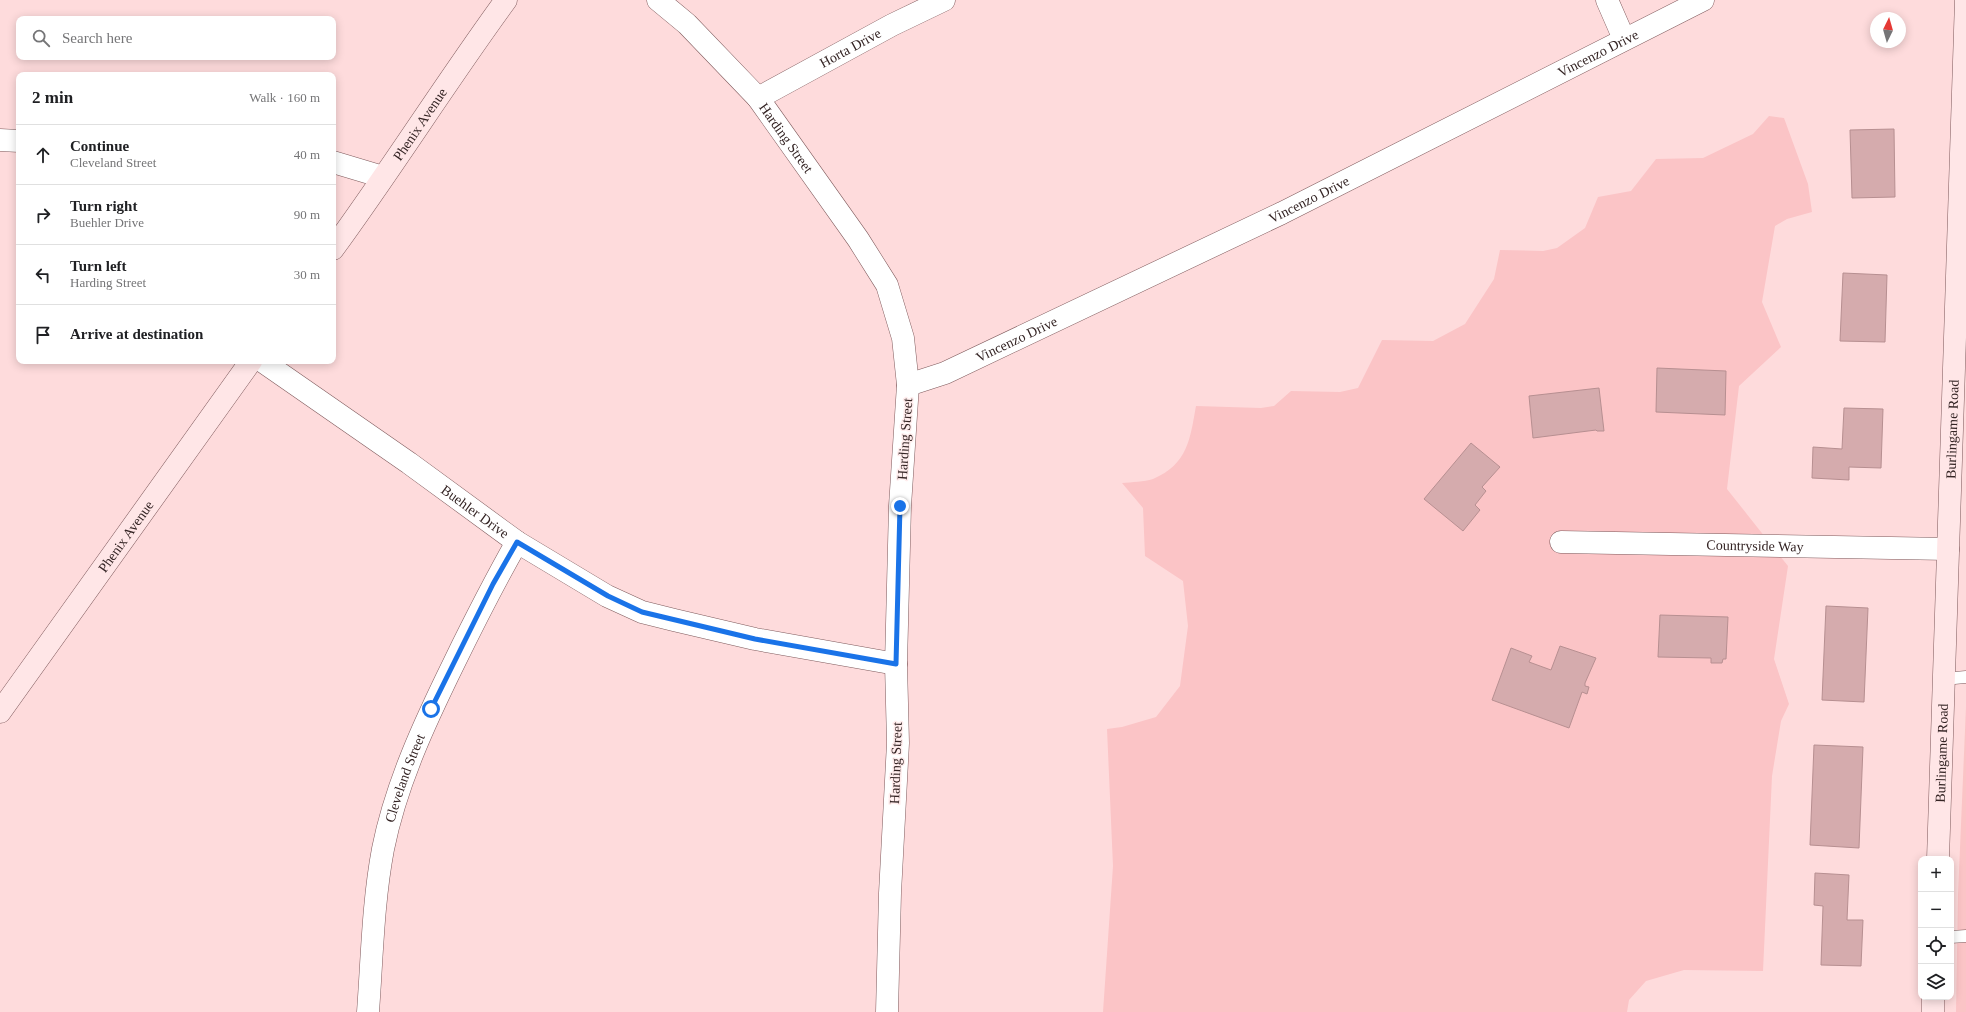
<!DOCTYPE html>
<meta charset="utf-8">
<style>
body{margin:0;font-family:"Times New Roman",serif;background:#f2f2f2;color:#202124}
.controls{position:absolute;right:12px;bottom:12px;display:grid;overflow:hidden;border-radius:8px;box-shadow:0 2px 10px #0003}
.controls button{width:36px;height:36px;display:grid;place-items:center;padding:0;border:0;border-bottom:1px solid #e0e0e0;background:#fff;color:#202124;font:20px sans-serif}
.compass{position:absolute;left:1870px;top:12px;width:36px;height:36px;border-radius:50%;background:#fff;box-shadow:0 2px 10px #0003;rotate:5deg}
.stop{position:absolute;width:12px;height:12px;margin:-9px;border:3px solid #1a73e8;border-radius:50%;background:#fff}
.stop.end{background:#1a73e8;border-color:#fff;box-shadow:0 1px 4px #0008}
.list{margin:0;padding:0;list-style:none}
h2{display:flex;justify-content:space-between;align-items:center;height:52px;margin:0;padding:0 16px;font-size:17px}
h2 small{font-size:13px;font-weight:400;color:#757577}
.list li{display:grid;grid-template-columns:26px 1fr auto;gap:12px;align-items:center;box-sizing:border-box;height:60px;padding:0 16px;border-top:1px solid #e0e0e0}
.list b{display:block;font-size:15px;white-space:nowrap}
.list p{margin:0;font-size:13px;white-space:nowrap;color:#757577}
.list em{font-size:13px;font-style:normal;color:#757577}
.icon{flex:none;width:22px;height:22px;fill:none;stroke:currentColor;stroke-width:2;stroke-linecap:round;stroke-linejoin:round}
.map{position:relative;flex:none;width:1966px;height:1012px;overflow:hidden}
.search{position:absolute;background:#fff;box-shadow:0 2px 10px #0003;left:16px;top:16px;width:320px;height:44px;display:flex;align-items:center;gap:10px;box-sizing:border-box;padding:0 14px;border-radius:8px;color:#757577;font-size:15px}
.panel{position:absolute;background:#fff;box-shadow:0 2px 10px #0003;left:16px;top:72px;width:320px;height:292px;border-radius:8px}
.map>svg:first-child{display:block}
.green{fill:#fbc4c6}
.building{fill:#d5abad;stroke:#b78f91}
.lines{fill:none;stroke-linecap:round;stroke-linejoin:round}
.lane-casing{stroke:#7f5a5c;stroke-width:13}
.street-casing{stroke:#7f5a5c;stroke-width:23}
.secondary-casing{stroke:#7f5a5c;stroke-width:23}
.lane{stroke:#fff;stroke-width:12}
.street{stroke:#fff;stroke-width:22}
.secondary{stroke:#ffe6e7;stroke-width:22}
.route{stroke:#1a73e8;stroke-width:5}
.labels{text-anchor:middle;dominant-baseline:central;stroke-width:3;stroke-linejoin:round;paint-order:stroke}
.street-label{font-size:14px;fill:#342424;stroke:#ffeded}
</style>
<div class="map">
<svg width="1966" height="1012" viewBox="0 0 1966 1012">
<rect width="100%" height="100%" fill="#fedbdc"/>
<g class="green">
<path d="M1769,116L1784,118L1808,184L1812,212L1787,219L1775,226L1762,302L1781,347L1739,386L1727,489L1788,566L1774,659L1789,704L1781,721L1772,776L1763,971L1684,970L1646,981L1629,1000L1627,1012H1103L1113,866L1107,729L1122,727L1156,717L1180,686L1188,626L1183,581L1145,556L1143,508L1122,483C1132,482 1144,482 1153,479C1188,464 1190,439 1196,406L1261,408L1274,406L1291,391L1340,392L1358,388L1382,340L1433,341L1465,324L1494,279L1500,250L1543,251L1557,248L1585,228L1598,197L1631,191L1656,159L1703,158L1753,134Z"/>
<polygon points="1966,707 1966,1012 1956,1012 1958,895"/>
</g>
<g class="building">
<polygon points="1894,129 1895,197 1852,198 1850,130"/>
<polygon points="1843,273 1887,275 1885,342 1840,341"/>
<polygon points="1657,368 1726,371 1725,415 1656,412"/>
<polygon points="1599,388 1604,431 1597,431 1596,430 1533,438 1529,396"/>
<polygon points="1844,408 1883,409 1881,468 1849,467 1849,480 1812,478 1813,447 1842,449"/>
<polygon points="1471,443 1500,467 1482,487 1486,491 1475,505 1480,510 1463,531 1424,499"/>
<polygon points="1826,606 1868,608 1864,702 1822,700"/>
<polygon points="1660,615 1728,617 1726,659 1723,659 1722,663 1711,663 1711,658 1658,657"/>
<polygon points="1560,646 1596,658 1585,683 1585,686 1589,687 1587,694 1582,692 1569,728 1492,700 1511,648 1532,656 1529,662 1551,670"/>
<polygon points="1814,745 1863,747 1859,848 1810,845"/>
<polygon points="1815,873 1849,875 1847,920 1863,920 1861,966 1821,965 1823,906 1814,905"/>
</g>
<g class="lines">
<g class="lane-casing">
<g id="lane">
<polyline points="1943,679 1966,677"/>
<polyline points="1951,937 1966,936"/>
</g>
</g>
<g class="street-casing">
<g id="street">
<path id="s1" d="M658,0L687,24L758,98L858,239L887,285L903,338L908,385L900,506L896,664L898,743L890,893L887,1012"/>
<polyline points="1607,0 1624,39"/>
<path id="s2" d="M758,98L892,25L944,0"/>
<polyline points="0,140 19,141"/>
<polyline points="333,162 383,177"/>
<path id="s3" d="M262,361L409,463L517,542L607,596L642,612L674,620L755,639L896,664"/>
<path id="s4" d="M908,385L945,373L1282,213L1703,0"/>
<path id="s5" d="M1561,542L1948,549"/>
<path id="s6" d="M368,1012C372,958 373,902 383,849C396,784 425,722 454,663C474,622 495,581 517,542"/>
</g>
</g>
<g class="secondary-casing">
<g id="secondary">
<path id="s7" d="M333,249C393,167 446,82 506,0"/>
<path id="s8" d="M0,712L251,361"/>
<path id="s9" d="M1938,859L1966,0"/>
<polyline points="1933,1012 1933,997"/>
</g>
</g>
<use href="#lane" class="lane"/>
<use href="#street" class="street"/>
<use href="#secondary" class="secondary"/>
</g>
<g class="lines">
<polyline class="route" points="431,709 493,584 517,542 608,596 642,612 755,639 896,664 900,506"/>
</g>
<g class="labels">
<g class="street-label">
<text stroke="none"><textPath href="#s2" startOffset="105">Horta Drive</textPath></text>
<text stroke="none"><textPath href="#s4" startOffset="766">Vincenzo Drive</textPath></text>
<text stroke="none"><textPath href="#s7" startOffset="152">Phenix Avenue</textPath></text>
<text stroke="none"><textPath href="#s1" startOffset="189">Harding Street</textPath></text>
<text stroke="none"><textPath href="#s4" startOffset="442">Vincenzo Drive</textPath></text>
<text stroke="none"><textPath href="#s4" startOffset="118">Vincenzo Drive</textPath></text>
<text stroke="none"><textPath href="#s9" startOffset="430">Burlingame Road</textPath></text>
<text transform="translate(905 439) rotate(-86)">Harding Street</text>
<text stroke="none"><textPath href="#s3" startOffset="261">Buehler Drive</textPath></text>
<text stroke="none"><textPath href="#s8" startOffset="216">Phenix Avenue</textPath></text>
<text stroke="none"><textPath href="#s5" startOffset="194">Countryside Way</textPath></text>
<text stroke="none"><textPath href="#s9" startOffset="106">Burlingame Road</textPath></text>
<text transform="translate(896 763) rotate(-88)">Harding Street</text>
<text stroke="none"><textPath href="#s6" startOffset="238">Cleveland Street</textPath></text>
</g>
</g>
</svg>
<div class="controls">
<button>+</button>
<button>−</button>
<button><svg class="icon" aria-label="locate" viewBox="0 0 24 24"><circle cx="12" cy="12" r="6"/><path d="M12 2v4M12 18v4M2 12h4M18 12h4"/></svg></button>
<button><svg class="icon" aria-label="layers" viewBox="0 0 24 24"><path d="M12 4l9 5-9 5-9-5zM3 14l9 5 9-5"/></svg></button>
</div>
<svg class="compass" viewBox="-18 -18 36 36"><path d="M0-13l5 13h-10z" fill="#e53935"/><path d="M0 13l5-13h-10z" fill="#757577"/></svg>
<div class="stop" style="left:431px;top:709px"></div>
<div class="stop end" style="left:900px;top:506px"></div>
<div class="search"><svg class="icon" aria-label="search" viewBox="0 0 24 24"><circle cx="10" cy="10" r="6"/><path d="M15 15l6 6"/></svg>Search here</div>
<section class="panel">
<h2>2 min<small>Walk · 160 m</small></h2>
<ul class="list">
<li><svg class="icon" aria-label="ahead" viewBox="0 0 24 24"><path d="M12 20V5M6 11l6-6 6 6"/></svg><div><b>Continue</b><p>Cleveland Street</p></div><em>40 m</em></li>
<li><svg class="icon" aria-label="right" viewBox="0 0 24 24"><path d="M7 20v-9h11M14 6l5 5-5 5"/></svg><div><b>Turn right</b><p>Buehler Drive</p></div><em>90 m</em></li>
<li><svg class="icon" aria-label="left" viewBox="0 0 24 24"><path d="M17 20v-9H6M10 6l-5 5 5 5"/></svg><div><b>Turn left</b><p>Harding Street</p></div><em>30 m</em></li>
<li><svg class="icon" aria-label="arrive" viewBox="0 0 24 24"><path d="M6 21V4h12l-3 4 3 4H6"/></svg><div><b>Arrive at destination</b></div></li>
</ul>
</section>
</div>
